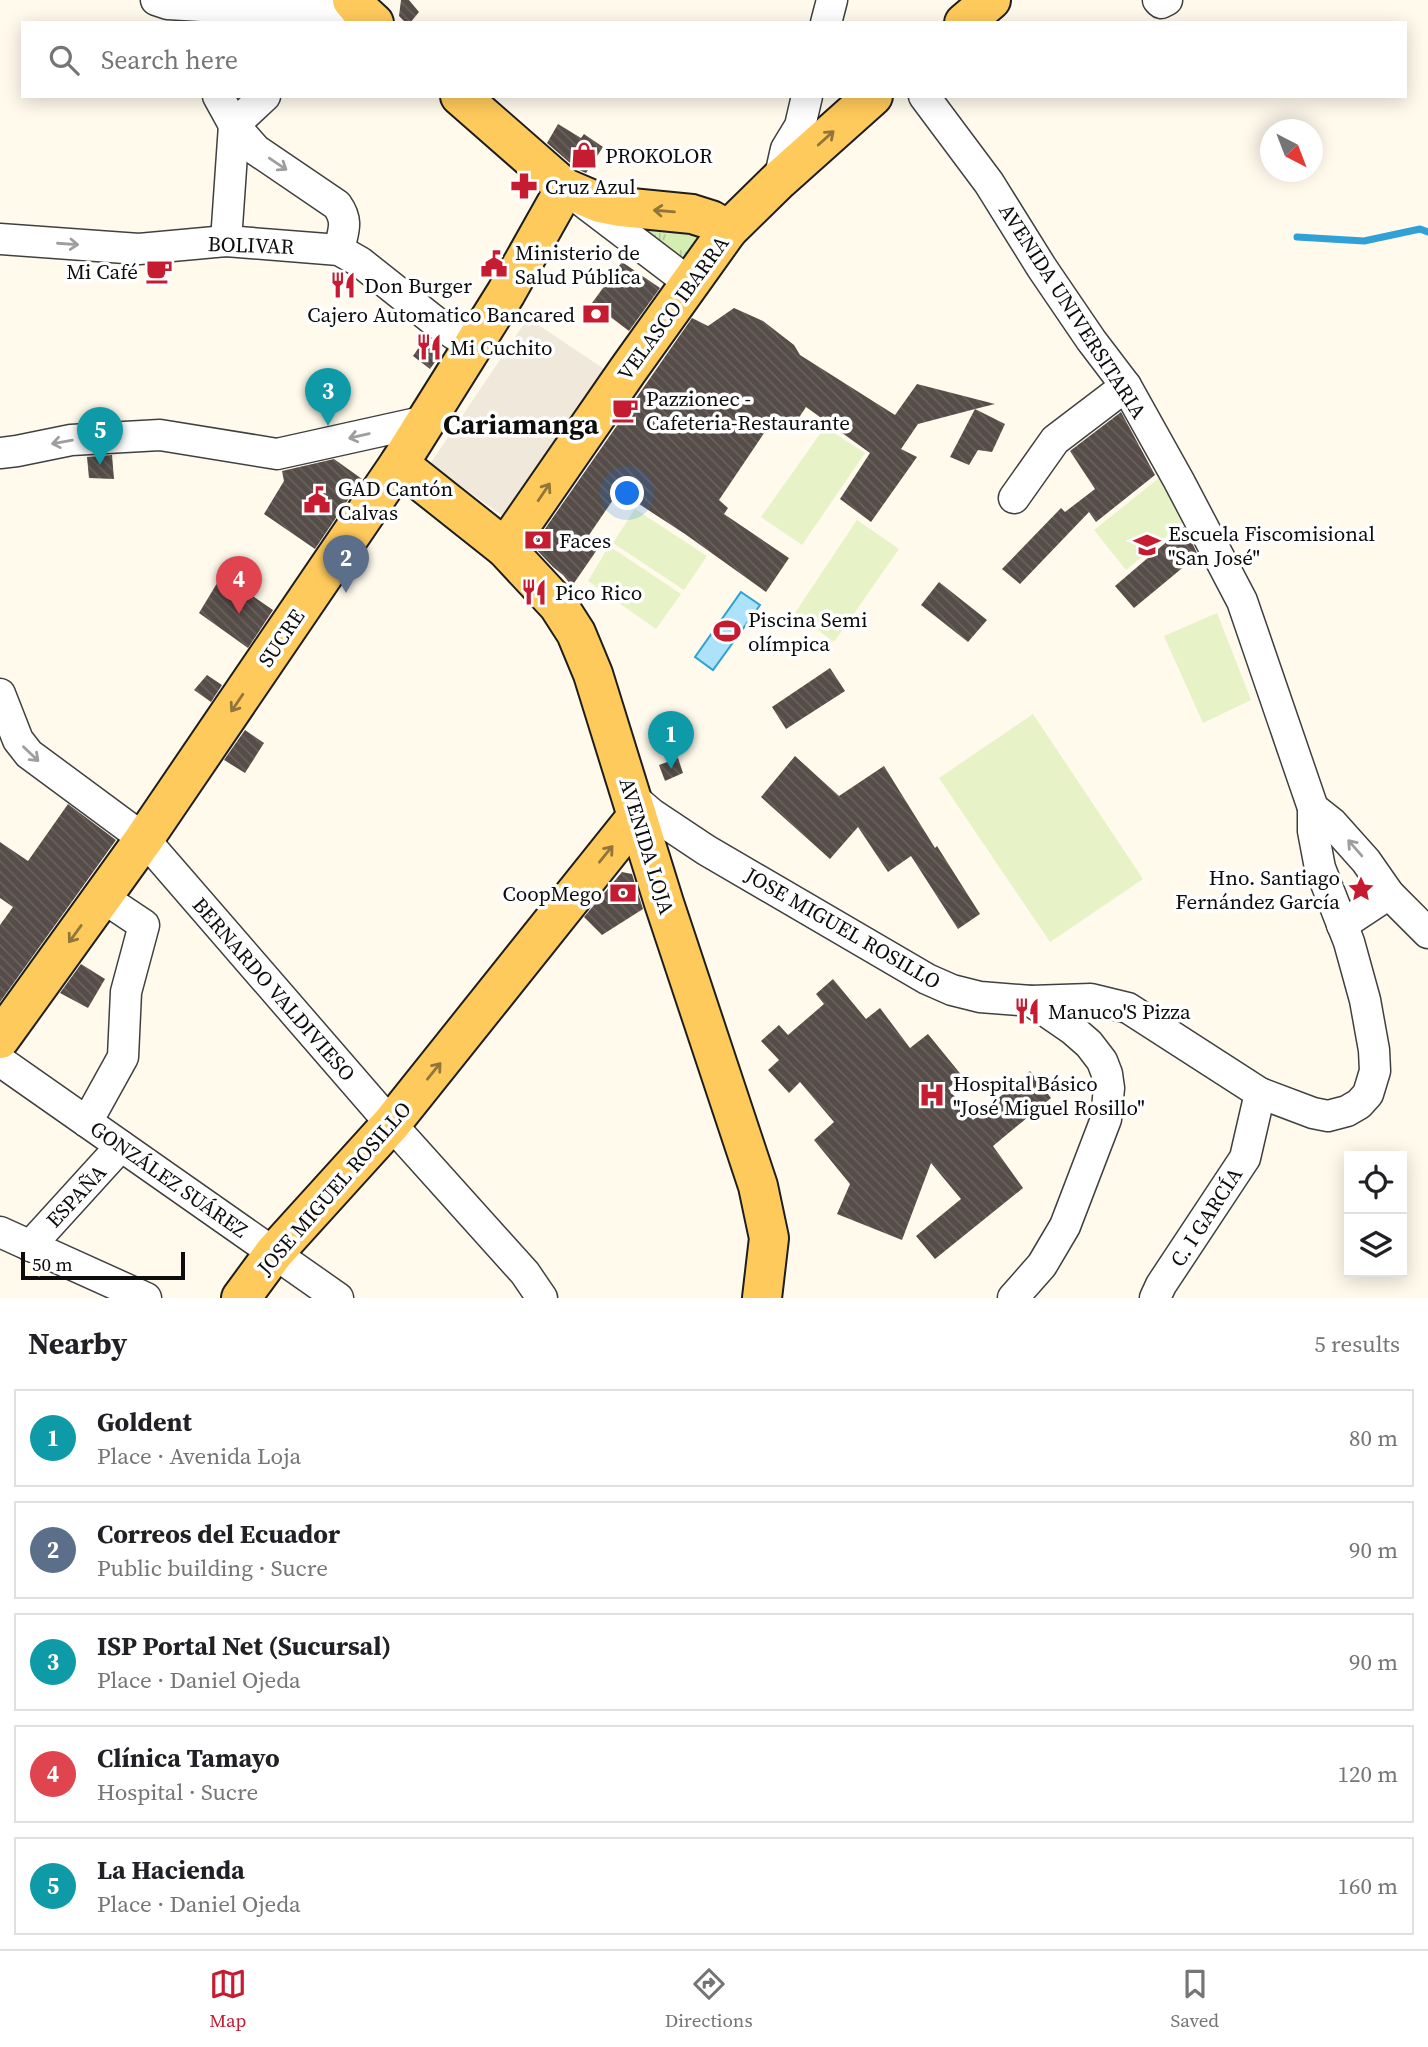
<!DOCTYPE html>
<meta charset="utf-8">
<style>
body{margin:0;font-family:"Source Serif 4",serif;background:#f6f6f6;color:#202124}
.controls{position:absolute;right:21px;bottom:21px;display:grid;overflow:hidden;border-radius:0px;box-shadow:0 4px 18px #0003}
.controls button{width:63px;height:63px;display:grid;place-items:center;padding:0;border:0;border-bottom:2px solid #e0e0e0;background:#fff;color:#202124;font:35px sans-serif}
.compass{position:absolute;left:1260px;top:119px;width:63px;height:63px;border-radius:50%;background:#fff;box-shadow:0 4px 18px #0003;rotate:138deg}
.scale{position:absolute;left:21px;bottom:18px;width:164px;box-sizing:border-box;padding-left:7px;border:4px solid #0d0d0d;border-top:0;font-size:19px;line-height:24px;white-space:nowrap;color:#0d0d0d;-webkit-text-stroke:5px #fff;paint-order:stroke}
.you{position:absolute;left:628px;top:494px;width:24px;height:24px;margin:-18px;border:5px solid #fff;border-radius:50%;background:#1a73e8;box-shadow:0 0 0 10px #1a73e833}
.badge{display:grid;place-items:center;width:46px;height:46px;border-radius:50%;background:#c61c31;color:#fff;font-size:23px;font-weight:700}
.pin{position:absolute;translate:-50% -58px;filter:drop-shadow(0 2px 4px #0008)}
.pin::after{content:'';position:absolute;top:37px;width:24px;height:21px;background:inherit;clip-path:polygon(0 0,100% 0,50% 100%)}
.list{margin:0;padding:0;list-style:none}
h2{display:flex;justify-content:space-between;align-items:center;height:91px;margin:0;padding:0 28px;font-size:30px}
h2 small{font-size:23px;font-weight:400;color:#757577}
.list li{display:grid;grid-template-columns:46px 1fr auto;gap:21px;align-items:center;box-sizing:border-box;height:98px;margin:0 14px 14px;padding:0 14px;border:2px solid #e0e0e0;border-radius:0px}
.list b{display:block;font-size:26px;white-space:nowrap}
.list p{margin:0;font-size:23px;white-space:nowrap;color:#757577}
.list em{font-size:23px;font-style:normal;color:#757577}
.icon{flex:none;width:38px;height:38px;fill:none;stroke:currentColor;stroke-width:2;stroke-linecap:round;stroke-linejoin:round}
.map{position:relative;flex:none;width:1428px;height:1298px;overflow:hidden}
.search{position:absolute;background:#fff;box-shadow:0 4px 18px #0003;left:21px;right:21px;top:21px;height:77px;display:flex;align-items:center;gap:18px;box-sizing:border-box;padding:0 24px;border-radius:0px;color:#757577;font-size:26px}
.sheet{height:651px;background:#fff}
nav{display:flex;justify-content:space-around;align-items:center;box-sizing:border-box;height:98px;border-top:2px solid #e0e0e0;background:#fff;font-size:19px;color:#757577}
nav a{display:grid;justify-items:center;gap:4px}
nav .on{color:#c61c31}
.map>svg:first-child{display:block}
.park{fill:url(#park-tufts)}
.pitch{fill:#e7f2c6}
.plaza{fill:#efe8db}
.water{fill:#ade3fa;stroke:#2fa1d6;stroke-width:2}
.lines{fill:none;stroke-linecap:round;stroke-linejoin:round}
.stream{stroke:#2fa1d6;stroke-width:7}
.building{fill:url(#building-back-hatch)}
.minor-casing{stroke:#404040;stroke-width:33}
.major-casing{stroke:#1e1e1e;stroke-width:42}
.minor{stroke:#fff;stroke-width:30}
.major{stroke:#ffca5c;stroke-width:38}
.oneway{stroke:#927538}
.oneway2{stroke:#9e9e9e}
.labels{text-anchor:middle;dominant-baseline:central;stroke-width:7;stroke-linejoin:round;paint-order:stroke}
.poi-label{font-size:21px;fill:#0d0d0d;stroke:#fff;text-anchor:start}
.street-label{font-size:21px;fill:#0d0d0d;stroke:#fff}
.district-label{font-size:28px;font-weight:bold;fill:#0d0d0d;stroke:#fff}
</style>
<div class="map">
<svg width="1428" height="1298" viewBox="0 0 1428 1298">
<defs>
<pattern id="park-tufts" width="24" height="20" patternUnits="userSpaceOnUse" patternTransform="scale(1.75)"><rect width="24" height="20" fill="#d5ecb3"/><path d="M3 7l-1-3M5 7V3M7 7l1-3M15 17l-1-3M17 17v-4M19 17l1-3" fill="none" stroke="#b6c999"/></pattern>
<pattern id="building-back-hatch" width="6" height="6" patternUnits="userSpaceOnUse" patternTransform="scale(1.75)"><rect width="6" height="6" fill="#564c48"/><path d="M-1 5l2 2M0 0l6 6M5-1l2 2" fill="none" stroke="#69615e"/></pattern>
</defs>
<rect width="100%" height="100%" fill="#fffaec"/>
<polygon class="park" points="642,218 709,233 689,264 638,230"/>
<g class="pitch">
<polygon points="825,427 865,453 802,545 761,517"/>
<polygon points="1159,478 1190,517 1126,570 1094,530"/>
<polygon points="635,509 707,556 684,590 613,543"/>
<polygon points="857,520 899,549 834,642 795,613"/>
<polygon points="609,546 681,594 656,629 588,581"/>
<polygon points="1217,613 1251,700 1203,723 1164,636"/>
<polygon points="1033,714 1143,879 1050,942 939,778"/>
</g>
<polygon class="plaza" points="528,318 607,371 506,518 430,464"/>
<polygon class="water" points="741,592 760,605 713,670 695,657"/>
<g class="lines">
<polyline class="stream" points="1297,237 1364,241 1420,229 1428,232"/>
</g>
<g class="building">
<polygon points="401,0 409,0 419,12 410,23 406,23 399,16"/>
<polygon points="558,124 581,138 584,134 603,147 586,173 577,169 547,143"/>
<polygon points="622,262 660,288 629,331 592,303"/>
<polygon points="734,308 763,321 794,345 800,355 895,415 917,384 995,404 975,409 1005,424 992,452 978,450 969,465 950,457 975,409 918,424 901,449 917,457 871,522 840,499 870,453 806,407 794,425 777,414 719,500 728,508 724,514 789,558 766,592 685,534 619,491 589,535 601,544 572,586 563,575 553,567 533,546 692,318 708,326"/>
<polygon points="426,337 438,345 440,355 430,369 413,356"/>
<polygon points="1121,412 1155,475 1096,522 1089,512 1020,584 1002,569 1061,508 1065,512 1095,489 1070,451"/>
<polygon points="112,455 114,479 89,478 87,457"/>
<polygon points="334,459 362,479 315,549 264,514 284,481 282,471"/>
<polygon points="1184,527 1198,555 1134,608 1115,586"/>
<polygon points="222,575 273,610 248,648 199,613"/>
<polygon points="939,582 987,620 968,642 921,605"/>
<polygon points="830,668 845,691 786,729 772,707"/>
<polygon points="207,675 222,685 211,702 194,690"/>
<polygon points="245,730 264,743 245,773 224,760"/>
<polygon points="795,756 839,796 884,766 935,848 937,846 980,914 958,929 911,856 888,872 858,827 830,859 761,797"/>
<polygon points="678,758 683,773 665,781 659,765"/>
<polygon points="68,804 116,840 0,1002 0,925 13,907 0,898 0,842 28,861"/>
<polygon points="622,872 632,874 643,909 602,935 584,917"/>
<polygon points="81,964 105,979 88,1008 60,993"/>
<polygon points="833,979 866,1019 880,1008 910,1048 928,1034 963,1077 948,1088 973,1120 1030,1071 1051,1098 993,1146 1023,1188 935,1259 916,1236 961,1199 931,1163 902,1240 837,1214 850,1184 814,1140 834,1122 800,1082 789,1093 768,1070 779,1060 761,1041 779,1025 788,1035 824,1004 816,994"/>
</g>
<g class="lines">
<g class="minor-casing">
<g id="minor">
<polyline points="156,0 168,4 322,13 339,10 362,12"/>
<polyline points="1158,0 1161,3 1167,0"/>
<polyline points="826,23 832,0"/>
<path d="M218,96L234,125L256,150L337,205C349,222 343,231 339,250"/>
<polyline points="779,180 786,149 800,126 807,96"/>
<polyline points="582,201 691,284"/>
<polyline points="0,239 139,249 226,241 339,250 360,262 437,323 472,346"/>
<polyline points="226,241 234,125 265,96"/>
<polyline points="0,453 17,451 71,440 160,435 277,454 426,421"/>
<polyline points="1014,498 1055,440 1126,386"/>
<polyline points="0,694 18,740 29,754 144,839 391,1124 525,1273 542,1298"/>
<polyline points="632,797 652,814 706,850 927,979 952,990 980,997 1031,1001 1091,999 1128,1008 1260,1093 1313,1113 1328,1116 1347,1111 1359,1104 1368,1094 1375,1071 1374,1050 1365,1000 1349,942 1320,868 1313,831 1313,808 1242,601 1179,481 1126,386 1091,340 1042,268 989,183 924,96"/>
<polyline points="1313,808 1332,823 1366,861 1389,894 1428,933"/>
<polyline points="1342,925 1389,894"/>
<polyline points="0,1061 338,1298"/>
<polyline points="87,1122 123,1057 126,992 144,925 102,897"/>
<polyline points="0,1232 146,1298"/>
<polyline points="30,1246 121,1146"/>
<polyline points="1013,1298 1042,1265 1065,1226 1106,1119 1109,1088 1107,1074 1102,1061 1089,1044 1073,1030 1031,1001"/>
<polyline points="1155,1298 1161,1285 1245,1158 1260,1093"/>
</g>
</g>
<g class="major-casing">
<g id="major">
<polyline points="352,0 362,12 374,23"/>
<polyline points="964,23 991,0"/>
<polyline points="460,96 565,188 600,203 621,207 692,214 711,220 728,230"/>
<polyline points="399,464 505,548 558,605 576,633 593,674 664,903 758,1186 769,1238 762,1298"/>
<polyline points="505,548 628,370 728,230 779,180 873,96"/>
<polyline points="0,1039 144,839 399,464 506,293 565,188"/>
<polyline points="241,1298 274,1253 391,1124 637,816"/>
</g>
</g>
<use href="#minor" class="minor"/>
<use href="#major" class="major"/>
</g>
<defs><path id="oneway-shaft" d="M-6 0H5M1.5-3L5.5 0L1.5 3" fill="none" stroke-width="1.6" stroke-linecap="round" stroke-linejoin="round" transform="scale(1.75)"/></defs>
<g class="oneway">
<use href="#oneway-shaft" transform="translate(826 138) rotate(-42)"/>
<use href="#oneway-shaft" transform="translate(664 211) rotate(-175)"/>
<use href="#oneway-shaft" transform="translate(544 492) rotate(-56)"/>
<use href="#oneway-shaft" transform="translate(237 703) rotate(124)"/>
<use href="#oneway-shaft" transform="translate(606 854) rotate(-51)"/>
<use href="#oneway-shaft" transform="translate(75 934) rotate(126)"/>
<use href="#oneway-shaft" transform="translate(434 1071) rotate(-51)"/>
</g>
<g class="oneway2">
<use href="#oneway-shaft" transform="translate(278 164) rotate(34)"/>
<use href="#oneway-shaft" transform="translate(68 244) rotate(4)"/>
<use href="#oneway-shaft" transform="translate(359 436) rotate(167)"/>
<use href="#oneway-shaft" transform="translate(62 442) rotate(170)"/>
<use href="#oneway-shaft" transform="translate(31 754) rotate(44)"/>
<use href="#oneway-shaft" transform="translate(1355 848) rotate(-131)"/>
</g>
<defs>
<g id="shop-bare" transform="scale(2.1)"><path d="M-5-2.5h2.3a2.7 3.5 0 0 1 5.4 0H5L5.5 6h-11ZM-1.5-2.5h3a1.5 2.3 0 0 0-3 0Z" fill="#c61c31" stroke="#fff" stroke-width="2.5" paint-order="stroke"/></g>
<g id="pharmacy-bare" transform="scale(2.1)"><path d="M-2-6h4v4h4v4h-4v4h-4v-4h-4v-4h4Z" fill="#c61c31" stroke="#fff" stroke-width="2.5" paint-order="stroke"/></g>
<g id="civic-bare" transform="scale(2.1)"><path d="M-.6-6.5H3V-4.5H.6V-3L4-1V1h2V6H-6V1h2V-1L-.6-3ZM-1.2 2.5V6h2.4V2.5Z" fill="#c61c31" stroke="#fff" stroke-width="2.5" paint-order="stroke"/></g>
<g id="cafe-bare" transform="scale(2.1)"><path d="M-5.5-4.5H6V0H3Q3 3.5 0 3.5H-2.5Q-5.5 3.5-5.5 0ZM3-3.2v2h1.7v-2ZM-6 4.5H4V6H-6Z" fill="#c61c31" stroke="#fff" stroke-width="2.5" paint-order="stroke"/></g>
<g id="restaurant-bare" transform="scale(2.1)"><path d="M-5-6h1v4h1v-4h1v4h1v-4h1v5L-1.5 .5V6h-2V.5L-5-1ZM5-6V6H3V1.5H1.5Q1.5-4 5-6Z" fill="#c61c31" stroke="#fff" stroke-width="2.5" paint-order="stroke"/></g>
<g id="bank-bare" transform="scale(2.1)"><path d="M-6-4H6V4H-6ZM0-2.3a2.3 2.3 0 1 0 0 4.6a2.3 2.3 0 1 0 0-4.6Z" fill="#c61c31" stroke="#fff" stroke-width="2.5" paint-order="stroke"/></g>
<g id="school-bare" transform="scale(2.1)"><path d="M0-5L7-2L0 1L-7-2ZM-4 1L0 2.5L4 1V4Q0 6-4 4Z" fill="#c61c31" stroke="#fff" stroke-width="2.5" paint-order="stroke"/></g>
<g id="stadium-bare" transform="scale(2.1)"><path d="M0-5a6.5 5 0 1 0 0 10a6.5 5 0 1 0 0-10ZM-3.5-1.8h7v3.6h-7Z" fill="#c61c31" stroke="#fff" stroke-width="2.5" paint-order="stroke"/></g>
<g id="sight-bare" transform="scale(2.1)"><path d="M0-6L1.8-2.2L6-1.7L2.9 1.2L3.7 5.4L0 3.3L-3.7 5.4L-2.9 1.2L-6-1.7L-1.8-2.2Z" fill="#c61c31" stroke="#fff" stroke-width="2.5" paint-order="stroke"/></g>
<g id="hospital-bare" transform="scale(2.1)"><path d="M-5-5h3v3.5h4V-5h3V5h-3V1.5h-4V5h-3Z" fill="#c61c31" stroke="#fff" stroke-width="2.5" paint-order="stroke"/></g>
</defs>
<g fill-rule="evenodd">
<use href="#shop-bare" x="584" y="155"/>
<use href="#pharmacy-bare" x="524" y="186"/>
<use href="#civic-bare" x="494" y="264"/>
<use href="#cafe-bare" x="159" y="271"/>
<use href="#restaurant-bare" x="343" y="285"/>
<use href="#bank-bare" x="596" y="314"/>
<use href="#restaurant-bare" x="429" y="347"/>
<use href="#cafe-bare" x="625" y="410"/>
<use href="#civic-bare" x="317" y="500"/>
<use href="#bank-bare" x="538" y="540"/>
<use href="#school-bare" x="1147" y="545"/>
<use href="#restaurant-bare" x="534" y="592"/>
<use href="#stadium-bare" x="727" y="631"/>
<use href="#sight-bare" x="1361" y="889"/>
<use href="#bank-bare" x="623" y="893"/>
<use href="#restaurant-bare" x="1027" y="1011"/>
<use href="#hospital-bare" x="932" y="1095"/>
</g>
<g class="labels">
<g class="poi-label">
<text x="605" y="155">PROKOLOR</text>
<text x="545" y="186">Cruz Azul</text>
<text x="515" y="252">Ministerio de<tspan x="515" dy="24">Salud Pública</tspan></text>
<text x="138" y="271" text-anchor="end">Mi Café</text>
<text x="364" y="285">Don Burger</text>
<text x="575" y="314" text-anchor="end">Cajero Automatico Bancared</text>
<text x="450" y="347">Mi Cuchito</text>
<text x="646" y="398">Pazzionec -<tspan x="646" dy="24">Cafeteria-Restaurante</tspan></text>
<text x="338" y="488">GAD Cantón<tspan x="338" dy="24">Calvas</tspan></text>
<text x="1168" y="533">Escuela Fiscomisional<tspan x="1168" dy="24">"San José"</tspan></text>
<text x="559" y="540">Faces</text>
<text x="555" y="592">Pico Rico</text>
<text x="748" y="619">Piscina Semi<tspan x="748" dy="24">olímpica</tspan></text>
<text x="1340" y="877" text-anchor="end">Hno. Santiago<tspan x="1340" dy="24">Fernández García</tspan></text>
<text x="602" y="893" text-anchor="end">CoopMego</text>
<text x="1048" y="1011">Manuco'S Pizza</text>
<text x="953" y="1083">Hospital Básico<tspan x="953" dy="24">"José Miguel Rosillo"</tspan></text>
</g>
<g class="street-label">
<text transform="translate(251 245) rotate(2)">BOLIVAR</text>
<text transform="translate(673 308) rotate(-54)">VELASCO IBARRA</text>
<text transform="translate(1073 311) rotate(57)">AVENIDA UNIVERSITARIA</text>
<text transform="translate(281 638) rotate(-56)">SUCRE</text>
<text transform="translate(647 846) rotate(73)">AVENIDA LOJA</text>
<text transform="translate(843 928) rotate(30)">JOSE MIGUEL ROSILLO</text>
<text transform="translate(274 989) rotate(49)">BERNARDO VALDIVIESO</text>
<text transform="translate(169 1179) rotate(35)">GONZÁLEZ SUÁREZ</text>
<text transform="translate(334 1188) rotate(-49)">JOSE MIGUEL ROSILLO</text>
<text transform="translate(76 1196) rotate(-47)">ESPAÑA</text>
<text transform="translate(1206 1217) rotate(-57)">C. I GARCÍA</text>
</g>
<g class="district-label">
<text x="521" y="424">Cariamanga</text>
</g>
</g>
</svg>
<div class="controls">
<button><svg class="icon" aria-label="locate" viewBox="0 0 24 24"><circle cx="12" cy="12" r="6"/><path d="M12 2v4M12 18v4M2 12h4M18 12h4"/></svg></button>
<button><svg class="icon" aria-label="layers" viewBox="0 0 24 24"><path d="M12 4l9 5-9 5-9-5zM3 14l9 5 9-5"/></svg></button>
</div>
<svg class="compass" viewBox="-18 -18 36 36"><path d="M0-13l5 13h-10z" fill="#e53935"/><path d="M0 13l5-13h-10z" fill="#757577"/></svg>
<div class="scale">50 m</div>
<div class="you"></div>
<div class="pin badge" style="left:671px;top:769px;background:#0f9aa8">1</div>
<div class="pin badge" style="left:346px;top:593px;background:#5c6f8a">2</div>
<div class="pin badge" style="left:328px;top:426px;background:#0f9aa8">3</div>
<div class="pin badge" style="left:239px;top:614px;background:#e0444e">4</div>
<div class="pin badge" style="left:100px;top:465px;background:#0f9aa8">5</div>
<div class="search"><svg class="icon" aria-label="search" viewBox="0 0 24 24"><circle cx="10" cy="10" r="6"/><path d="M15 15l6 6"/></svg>Search here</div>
</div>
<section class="sheet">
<h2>Nearby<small>5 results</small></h2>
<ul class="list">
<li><span class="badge" style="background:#0f9aa8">1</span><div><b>Goldent</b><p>Place · Avenida Loja</p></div><em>80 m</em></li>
<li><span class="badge" style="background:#5c6f8a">2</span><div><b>Correos del Ecuador</b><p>Public building · Sucre</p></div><em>90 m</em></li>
<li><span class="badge" style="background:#0f9aa8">3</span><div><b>ISP Portal Net (Sucursal)</b><p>Place · Daniel Ojeda</p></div><em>90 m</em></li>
<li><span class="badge" style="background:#e0444e">4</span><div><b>Clínica Tamayo</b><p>Hospital · Sucre</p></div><em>120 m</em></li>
<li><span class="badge" style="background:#0f9aa8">5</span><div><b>La Hacienda</b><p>Place · Daniel Ojeda</p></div><em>160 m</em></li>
</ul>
</section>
<nav>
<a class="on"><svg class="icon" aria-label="map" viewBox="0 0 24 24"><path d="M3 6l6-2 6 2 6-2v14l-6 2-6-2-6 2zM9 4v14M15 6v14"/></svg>Map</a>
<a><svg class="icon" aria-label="directions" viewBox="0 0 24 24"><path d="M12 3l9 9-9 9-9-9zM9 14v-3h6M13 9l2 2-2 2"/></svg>Directions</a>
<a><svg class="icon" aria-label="saved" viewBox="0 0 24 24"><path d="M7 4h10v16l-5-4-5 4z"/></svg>Saved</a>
</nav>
